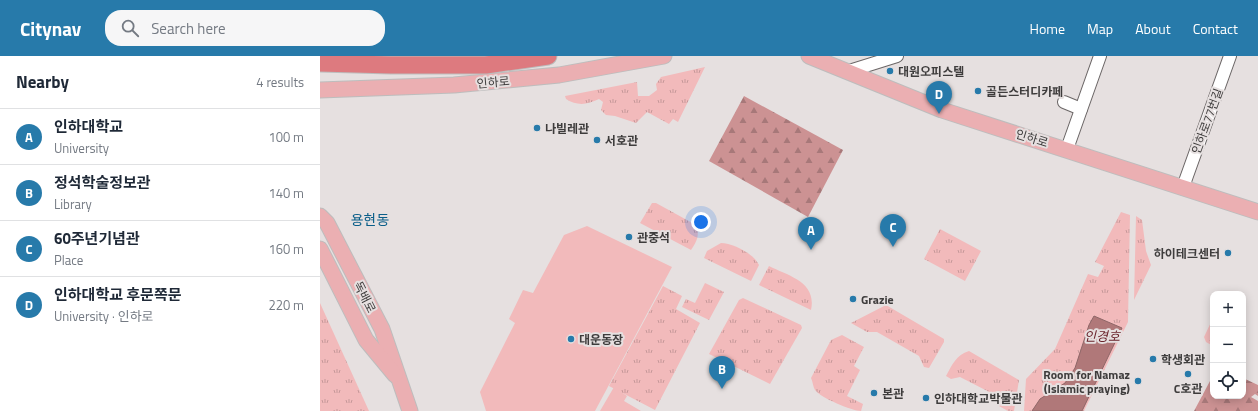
<!DOCTYPE html>
<meta charset="utf-8">
<style>
body{margin:0;font-family:"Titillium Web","Noto Sans KR",sans-serif;background:#f6f6f7;color:#1f2937}
.controls{position:absolute;right:12px;bottom:12px;display:grid;overflow:hidden;border-radius:8px;box-shadow:0 2px 10px #0003}
.controls button{width:36px;height:36px;display:grid;place-items:center;padding:0;border:0;border-bottom:1px solid #e0e1e3;background:#fff;color:#1f2937;font:20px sans-serif}
.you{position:absolute;left:381px;top:166px;width:14px;height:14px;margin:-10px;border:3px solid #fff;border-radius:50%;background:#1a73e8;box-shadow:0 0 0 6px #1a73e833}
.badge{display:grid;place-items:center;width:26px;height:26px;border-radius:50%;background:#277aaa;color:#fff;font-size:13px;font-weight:700}
.pin{position:absolute;translate:-50% -33px;filter:drop-shadow(0 1px 2px #0008)}
.pin::after{content:'';position:absolute;top:21px;width:14px;height:12px;background:inherit;clip-path:polygon(0 0,100% 0,50% 100%)}
.list{margin:0;padding:0;list-style:none}
h2{display:flex;justify-content:space-between;align-items:center;height:52px;margin:0;padding:0 16px;font-size:17px}
h2 small{font-size:13px;font-weight:400;color:#747a83}
.list li{display:grid;grid-template-columns:26px 1fr auto;gap:12px;align-items:center;box-sizing:border-box;height:56px;padding:0 16px;border-top:1px solid #e0e1e3}
.list b{display:block;font-size:15px;white-space:nowrap}
.list p{margin:0;font-size:13px;white-space:nowrap;color:#747a83}
.list em{font-size:13px;font-style:normal;color:#747a83}
.icon{flex:none;width:22px;height:22px;fill:none;stroke:currentColor;stroke-width:2;stroke-linecap:round;stroke-linejoin:round}
.map{position:relative;flex:none;width:938px;height:355px;overflow:hidden}
header{display:flex;align-items:center;gap:24px;box-sizing:border-box;height:56px;padding:0 20px;background:#277aaa;color:#fff}
header strong{font-size:19px}
nav{display:flex;gap:22px;margin-inline-start:auto;font-size:14px}
.search{width:280px;height:36px;background:#f6f6f7;display:flex;align-items:center;gap:10px;box-sizing:border-box;padding:0 14px;border-radius:16px;color:#747a83;font-size:15px}
main{display:flex}
aside{flex:1;background:#fff}
.map>svg:first-child{display:block}
.grass{fill:url(#grass-tufts)}
.forest{fill:url(#forest-firs)}
.pitch{fill:#f2babb}
.water{fill:#b07879;stroke:#8e6667}
.lines{fill:none;stroke-linecap:round;stroke-linejoin:round}
.minor-casing{stroke:#6b6666;stroke-width:14}
.major-casing{stroke:#bdbdbd;stroke-width:17}
.highway-casing{stroke:#bdbdbd;stroke-width:19}
.minor{stroke:#fff;stroke-width:12}
.major{stroke:#ebafb2;stroke-width:15}
.highway{stroke:#dd7a7f;stroke-width:17}
.poi-dot{fill:#277aaa;stroke:#e6e0e0;stroke-width:1.5}
.labels{text-anchor:middle;dominant-baseline:central;stroke-width:4;stroke-linejoin:round;paint-order:stroke}
.poi-label{font-size:12px;font-weight:bold;fill:#3e3c3c;stroke:#e6e0e0;text-anchor:start}
.street-label{font-size:12px;fill:#3e3c3c;stroke:#e6e0e0}
.water-label{font-size:13px;font-style:italic;fill:#6a232b;stroke:#e6e0e0}
.quarter-label{font-size:14px;fill:#0a5e89;stroke:#e6e0e0}
</style>
<header>
<strong>Citynav</strong>
<div class="search"><svg class="icon" aria-label="search" viewBox="0 0 24 24"><circle cx="10" cy="10" r="6"/><path d="M15 15l6 6"/></svg>Search here</div>
<nav><a>Home</a><a>Map</a><a>About</a><a>Contact</a></nav>
</header>
<main>
<aside>
<h2>Nearby<small>4 results</small></h2>
<ul class="list">
<li><span class="badge">A</span><div><b>인하대학교</b><p>University</p></div><em>100 m</em></li>
<li><span class="badge">B</span><div><b>정석학술정보관</b><p>Library</p></div><em>140 m</em></li>
<li><span class="badge">C</span><div><b>60주년기념관</b><p>Place</p></div><em>160 m</em></li>
<li><span class="badge">D</span><div><b>인하대학교 후문쪽문</b><p>University · 인하로</p></div><em>220 m</em></li>
</ul>
</aside>
<div class="map">
<svg width="938" height="355" viewBox="0 0 938 355">
<defs>
<pattern id="grass-tufts" width="24" height="20" patternUnits="userSpaceOnUse"><rect width="24" height="20" fill="#f2babb"/><path d="M3 7l-1-3M5 7V3M7 7l1-3M15 17l-1-3M17 17v-4M19 17l1-3" fill="none" stroke="#c59899"/></pattern>
<pattern id="forest-firs" width="22" height="20" patternUnits="userSpaceOnUse"><rect width="22" height="20" fill="#cc9293"/><path d="M5 1l3.5 6h-7zM16 11l3.5 6h-7z" fill="#a77879"/></pattern>
</defs>
<rect width="100%" height="100%" fill="#e6e0e0"/>
<g class="grass">
<path d="M385,11L358,66L353,63L349,68L327,56L316,67L295,60L286,59L281,54L283,46L279,43C267,49 257,50 246,43L245,40L317,26L318,40H329L337,34L336,28L341,21Z"/>
<path d="M332,147H336L376,169C380,179 377,185 371,194L320,167Z"/>
<polygon points="801,156 810,159 808,266 764,355 704,355 706,323 735,293 768,218 778,221 784,210 775,206"/>
<polygon points="816,160 822,164 826,195 831,209 814,244"/>
<polygon points="620,173 661,195 645,225 604,203"/>
<path d="M401,187C413,187 434,198 439,209L431,225L384,202L387,195Z"/>
<path d="M449,210C469,220 497,226 491,254L439,229Z"/>
<polygon points="385,227 404,236 389,264 362,251 366,243 375,247"/>
<polygon points="343,230 362,240 356,253 380,267 335,354 289,330"/>
<polygon points="423,242 481,269 482,272 450,328 389,298 419,244"/>
<polygon points="0,247 49,355 0,355"/>
<polygon points="566,249 624,283 624,286 609,312 604,311 599,300 557,276 547,276 531,267"/>
<polygon points="893,262 893,290 886,286 884,281"/>
<path d="M522,279L544,291L534,310L540,314L527,340L543,348L541,355C532,355 501,342 495,334C493,331 493,326 491,322L511,284Z"/>
<path d="M649,295L699,324L694,355H688L679,350L677,340L640,321L631,323L626,320C632,309 636,299 649,295Z"/>
</g>
<g class="forest">
<polygon points="424,40 523,94 488,161 389,105"/>
<polygon points="923,322 938,329 938,340 935,338 931,341 938,345 938,355 874,355 890,325 893,323 893,340 923,340"/>
</g>
<g class="pitch">
<polygon points="267,170 352,211 275,355 166,355 160,336 195,267 189,263 203,234 213,237 244,179"/>
<polygon points="294,331 307,340 304,345 321,355 280,355"/>
</g>
<polygon class="water" points="774,260 802,272 762,355 712,355 720,343 745,327 755,312 769,269"/>
<g class="lines">
<g class="minor-casing">
<g id="minor">
<polyline points="526,16 577,0"/>
<polyline points="744,46 761,53"/>
<polyline points="747,93 780,0"/>
<polyline points="863,131 910,0"/>
</g>
</g>
<g class="major-casing">
<g id="major">
<polyline points="489,0 622,54 938,156"/>
<polyline points="0,34 134,29 239,19 344,0"/>
<polyline points="0,160 7,167 62,273 90,355"/>
<polyline points="0,193 46,284 75,319"/>
</g>
</g>
<g class="highway-casing">
<polyline id="highway" points="0,7 71,9 166,9 228,0"/>
</g>
<use href="#minor" class="minor"/>
<use href="#major" class="major"/>
<use href="#highway" class="highway"/>
</g>
<g class="poi-dot">
<circle cx="570" cy="15" r="4"/>
<circle cx="658" cy="35" r="4"/>
<circle cx="217" cy="72" r="4"/>
<circle cx="277" cy="84" r="4"/>
<circle cx="309" cy="181" r="4"/>
<circle cx="908" cy="197" r="4"/>
<circle cx="533" cy="243" r="4"/>
<circle cx="251" cy="283" r="4"/>
<circle cx="833" cy="303" r="4"/>
<circle cx="868" cy="318" r="4"/>
<circle cx="818" cy="325" r="4"/>
<circle cx="554" cy="337" r="4"/>
<circle cx="606" cy="342" r="4"/>
</g>
<g class="labels">
<g class="poi-label">
<text x="578" y="15">대원오피스텔</text>
<text x="666" y="35">골든스터디카페</text>
<text x="225" y="72">나빌레관</text>
<text x="285" y="84">서호관</text>
<text x="317" y="181">관중석</text>
<text x="900" y="197" text-anchor="end">하이테크센터</text>
<text x="541" y="243">Grazie</text>
<text x="259" y="283">대운동장</text>
<text x="841" y="303">학생회관</text>
<text x="810" y="318" text-anchor="end">Room for Namaz<tspan x="810" dy="14">(Islamic praying)</tspan></text>
<text x="868" y="332" text-anchor="middle">C호관</text>
<text x="562" y="337">본관</text>
<text x="614" y="342">인하대학교박물관</text>
</g>
<g class="street-label">
<text transform="translate(173 26) rotate(-5)">인하로</text>
<text transform="translate(887 65) rotate(-70)">인하로77번길</text>
<text transform="translate(712 82) rotate(17)">인하로</text>
<text transform="translate(45 241) rotate(63)">독배로</text>
</g>
<g class="water-label">
<text x="782" y="280">인경호</text>
</g>
<g class="quarter-label">
<text x="50" y="163">용현동</text>
</g>
</g>
</svg>
<div class="controls">
<button>+</button>
<button>−</button>
<button><svg class="icon" aria-label="locate" viewBox="0 0 24 24"><circle cx="12" cy="12" r="6"/><path d="M12 2v4M12 18v4M2 12h4M18 12h4"/></svg></button>
</div>
<div class="you"></div>
<div class="pin badge" style="left:491px;top:194px">A</div>
<div class="pin badge" style="left:402px;top:333px">B</div>
<div class="pin badge" style="left:573px;top:191px">C</div>
<div class="pin badge" style="left:619px;top:58px">D</div>
</div>
</main>
